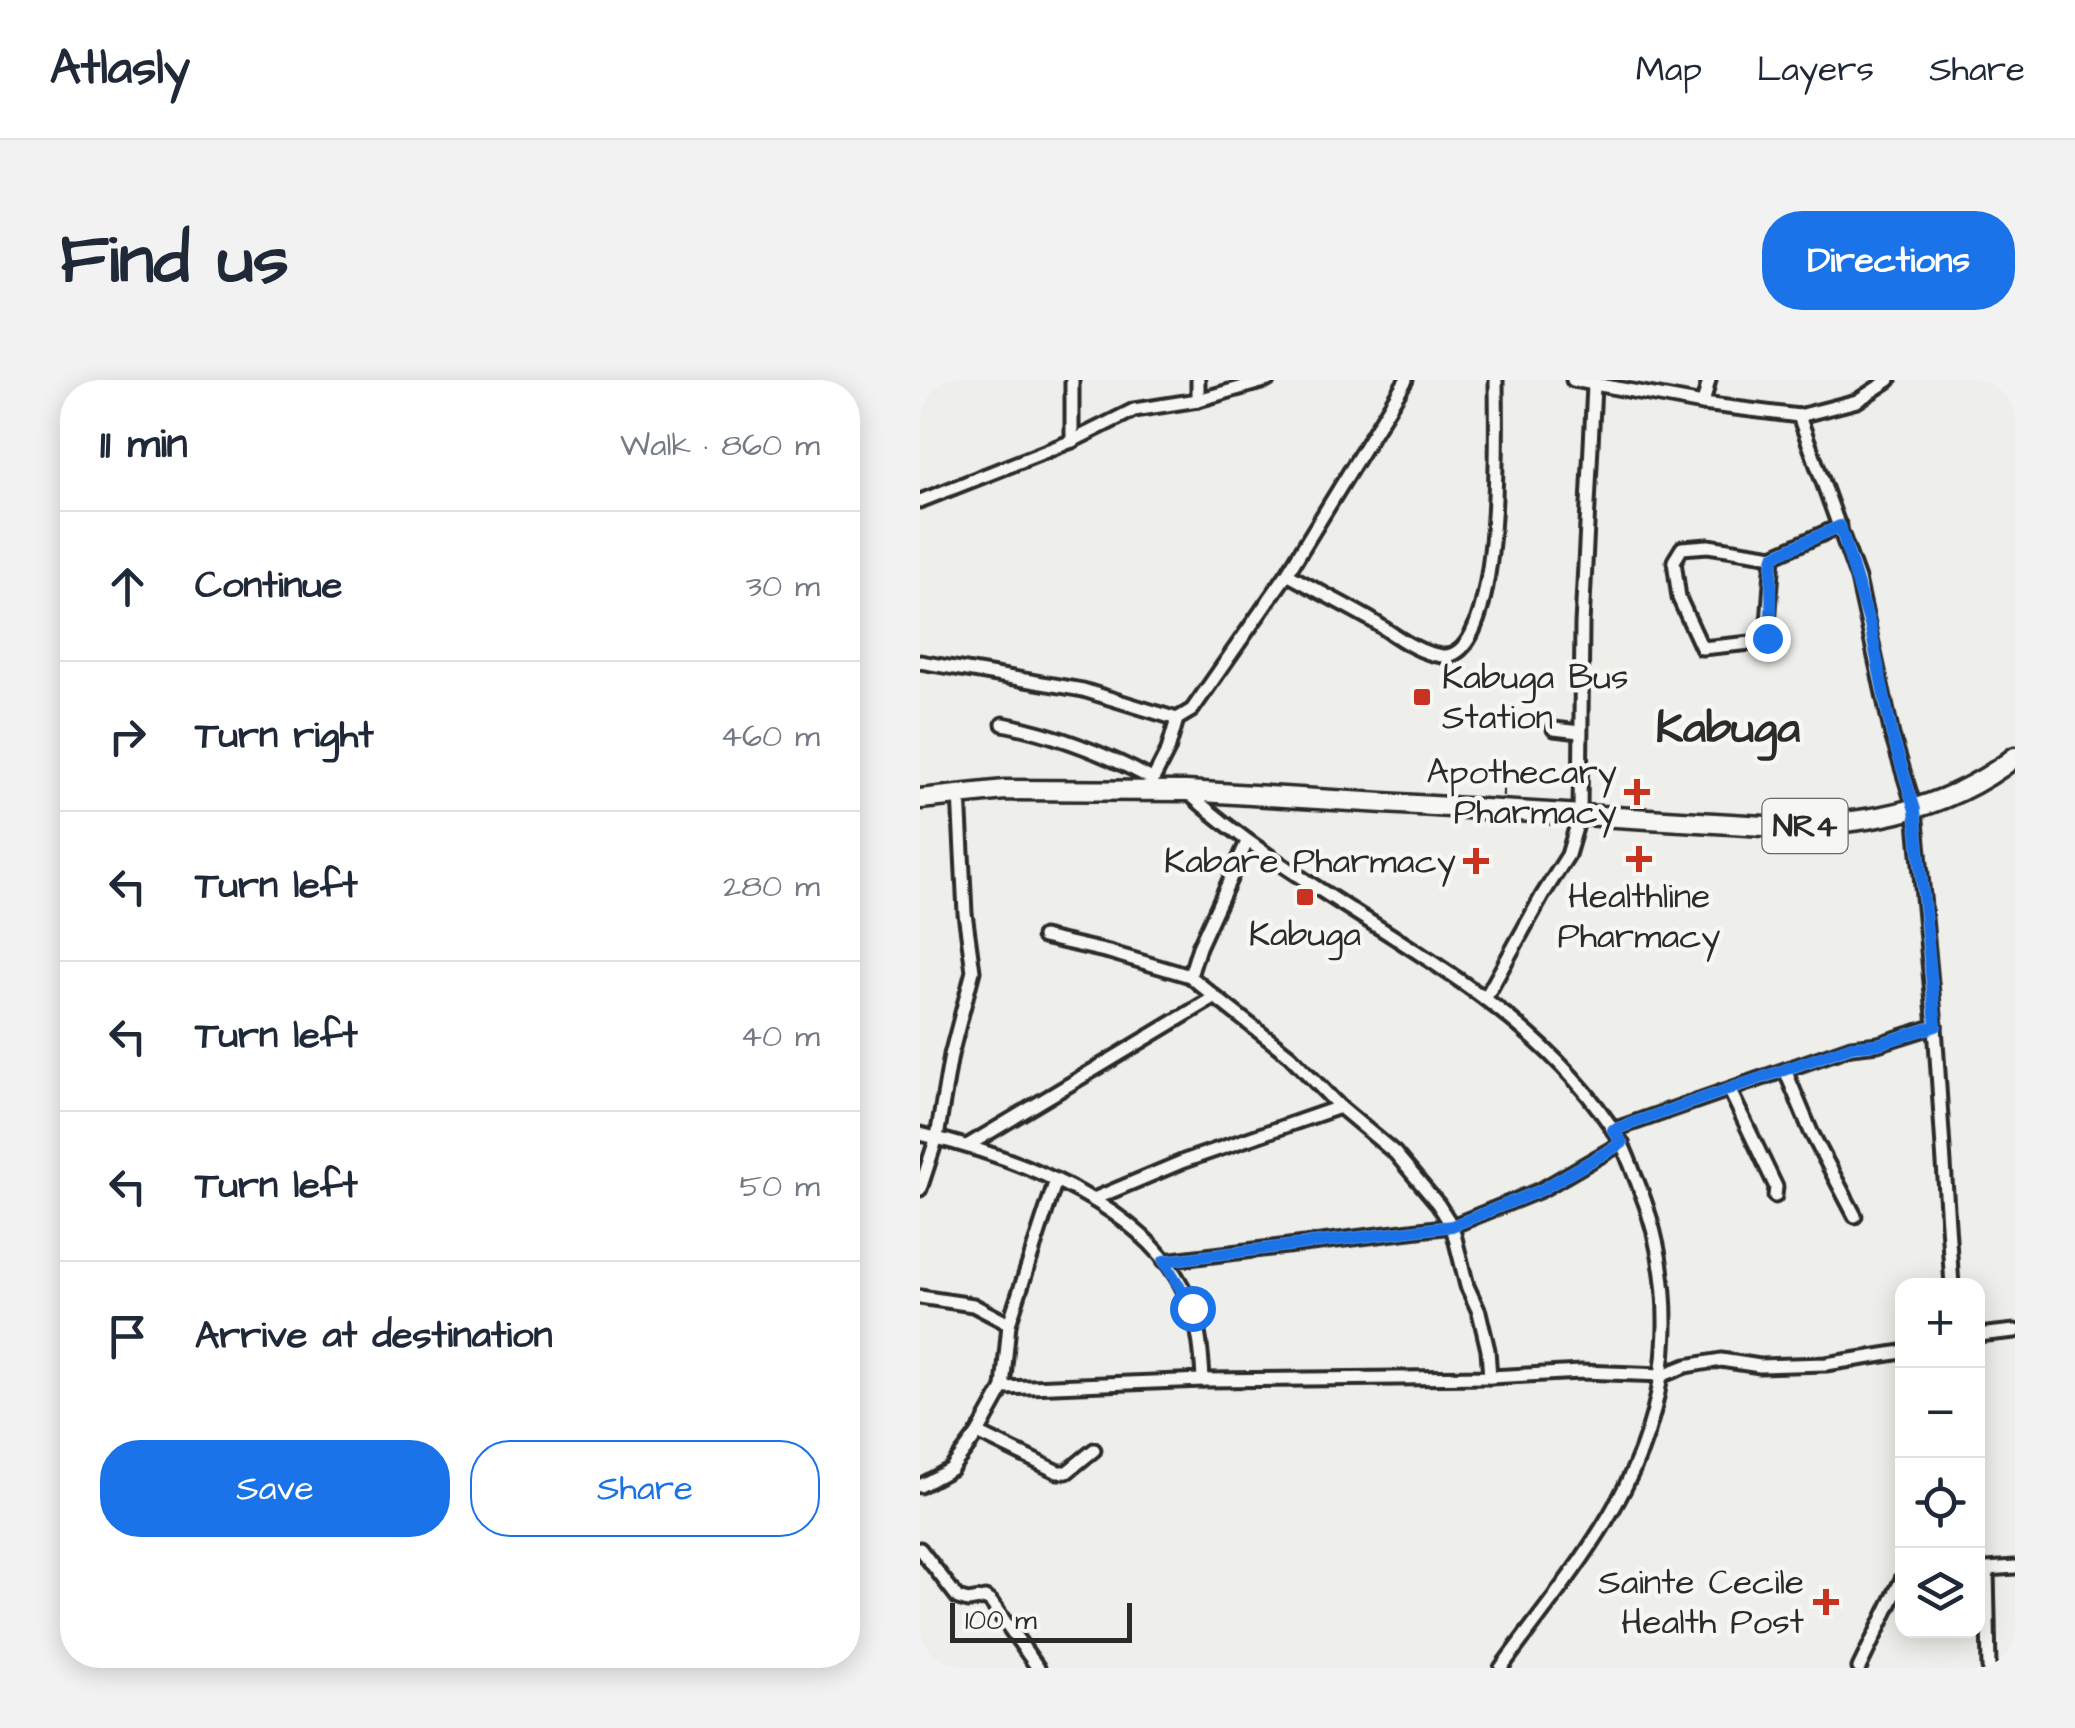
<!DOCTYPE html>
<meta charset="utf-8">
<style>
body{margin:0;font-family:"Architects Daughter",sans-serif;background:#f2f2f3;color:#1f2937}
.controls{position:absolute;right:30px;bottom:30px;display:grid;overflow:hidden;border-radius:20px;box-shadow:0 5px 25px #0003}
.controls button{width:90px;height:90px;display:grid;place-items:center;padding:0;border:0;border-bottom:2px solid #e0e1e3;background:#fff;color:#1f2937;font:50px sans-serif}
.scale{position:absolute;left:30px;bottom:25px;width:182px;box-sizing:border-box;padding-left:10px;border:5px solid #2b2b2b;border-top:0;font-size:28px;line-height:35px;white-space:nowrap;color:#2b2b2b;-webkit-text-stroke:8px #f6f6f2;paint-order:stroke}
.stop{position:absolute;width:30px;height:30px;margin:-22px;border:8px solid #1a73e8;border-radius:50%;background:#fff}
.stop.end{background:#1a73e8;border-color:#fff;box-shadow:0 2px 10px #0008}
.list{margin:0;padding:0;list-style:none}
h2{display:flex;justify-content:space-between;align-items:center;height:130px;margin:0;padding:0 40px;font-size:42px}
h2 small{font-size:32px;font-weight:400;color:#747a83}
.list li{display:grid;grid-template-columns:65px 1fr auto;gap:30px;align-items:center;box-sizing:border-box;height:150px;padding:0 40px;border-top:2px solid #e0e1e3}
.list b{display:block;font-size:38px;white-space:nowrap}
.list em{font-size:32px;font-style:normal;color:#747a83}
.actions{display:flex;gap:20px;padding:30px 40px}
.actions a{flex:1;padding:22px 0;border:2px solid #1a73e8;border-radius:40px;text-align:center;font-size:35px;color:#1a73e8}
.actions .main{background:#1a73e8;color:#fff}
.icon{flex:none;width:55px;height:55px;fill:none;stroke:currentColor;stroke-width:2;stroke-linecap:round;stroke-linejoin:round}
.map{position:relative;flex:none;width:1095px;height:1288px;overflow:hidden;border-radius:40px}
header{display:flex;align-items:center;gap:60px;box-sizing:border-box;height:140px;padding:0 50px;background:#fff;border-bottom:2px solid #e0e1e3}
header strong{font-size:48px}
nav{display:flex;gap:55px;margin-inline-start:auto;font-size:35px}
.intro{display:flex;align-items:center;justify-content:space-between;box-sizing:border-box;height:240px;padding:0 60px}
h1{margin:0;font-size:70px}
.button{padding:25px 45px;border-radius:40px;background:#1a73e8;color:#fff;font-size:35px;font-weight:700}
main{display:flex;gap:60px;padding:0 60px}
aside{flex:1;background:#fff;border-radius:40px;box-shadow:0 5px 25px #0003}
.map>svg:first-child{display:block}
.lines{fill:none;stroke-linecap:round;stroke-linejoin:round}
.minor-casing{stroke:#2b2b2b;stroke-width:19}
.highway-casing{stroke:#2b2b2b;stroke-width:25}
.path{stroke:#2b2b2b;stroke-width:2.5;stroke-dasharray:8 8;stroke-linecap:butt}
.minor{stroke:#f6f6f2;stroke-width:11}
.highway{stroke:#f6f6f2;stroke-width:18}
.route{stroke:#1a73e8;stroke-width:12}
.poi-dot{fill:#c8321e;stroke:#f6f6f2;stroke-width:4}
.labels{text-anchor:middle;dominant-baseline:central;stroke-width:9;stroke-linejoin:round;paint-order:stroke}
.shield{fill:#f6f6f2;stroke:#686867;stroke-width:2.5}
.shield-label{font-size:32px;font-weight:bold;fill:#2b2b2b}
.poi-label{font-size:35px;fill:#2b2b2b;stroke:#f6f6f2;text-anchor:end}
.district-label{font-size:45px;font-weight:bold;fill:#2b2b2b;stroke:#f6f6f2}
</style>
<header>
<strong>Atlasly</strong>
<nav><a>Map</a><a>Layers</a><a>Share</a></nav>
</header>
<div class="intro"><h1>Find us</h1><a class="button">Directions</a></div>
<main>
<aside>
<h2>11 min<small>Walk · 860 m</small></h2>
<ul class="list">
<li><svg class="icon" aria-label="ahead" viewBox="0 0 24 24"><path d="M12 20V5M6 11l6-6 6 6"/></svg><div><b>Continue</b></div><em>30 m</em></li>
<li><svg class="icon" aria-label="right" viewBox="0 0 24 24"><path d="M7 20v-9h11M14 6l5 5-5 5"/></svg><div><b>Turn right</b></div><em>460 m</em></li>
<li><svg class="icon" aria-label="left" viewBox="0 0 24 24"><path d="M17 20v-9H6M10 6l-5 5 5 5"/></svg><div><b>Turn left</b></div><em>280 m</em></li>
<li><svg class="icon" aria-label="left" viewBox="0 0 24 24"><path d="M17 20v-9H6M10 6l-5 5 5 5"/></svg><div><b>Turn left</b></div><em>40 m</em></li>
<li><svg class="icon" aria-label="left" viewBox="0 0 24 24"><path d="M17 20v-9H6M10 6l-5 5 5 5"/></svg><div><b>Turn left</b></div><em>50 m</em></li>
<li><svg class="icon" aria-label="arrive" viewBox="0 0 24 24"><path d="M6 21V4h12l-3 4 3 4H6"/></svg><div><b>Arrive at destination</b></div></li>
</ul>
<div class="actions"><a class="main">Save</a><a>Share</a></div>
</aside>
<div class="map">
<svg width="1095" height="1288" viewBox="0 0 1095 1288">
<rect width="100%" height="100%" fill="#eeeeea"/>
<filter id="ink" filterUnits="userSpaceOnUse"><feTurbulence type="fractalNoise" baseFrequency=".01" numOctaves="2"/><feDisplacementMap in="SourceGraphic" scale="20" xChannelSelector="R" yChannelSelector="G"/><feConvolveMatrix kernelMatrix="1 2 1 2 8 2 1 2 1" color-interpolation-filters="sRGB"/></filter>
<g filter="url(#ink)">
<g class="lines">
<g class="minor-casing">
<g id="minor">
<polyline points="152,0 152,61"/>
<polyline points="278,0 278,20"/>
<polyline points="653,0 783,24 879,36 938,199 972,355 995,430 1015,646 1032,906"/>
<polyline points="783,24 789,0"/>
<polyline points="879,36 937,21 969,0"/>
<polyline points="0,121 152,61 214,30 278,20 348,0"/>
<polyline points="853,176 847,258 841,262 782,268 759,218 754,181 762,168 788,166 853,176 920,146"/>
<path d="M367,194C394,209 422,223 448,238C470,251 495,273 522,276C585,281 576,43 576,0"/>
<polyline points="0,282 163,310 257,339"/>
<path d="M83,344C134,354 186,374 232,399"/>
<polyline points="634,349 660,352"/>
<polyline points="227,411 248,370 257,339 272,330 367,194 486,0"/>
<path d="M266,411C356,492 467,546 564,618C616,657 665,703 699,759C707,772 711,787 717,801C758,901 754,1011 705,1107C672,1172 623,1230 581,1288"/>
<polyline points="123,557 189,572 270,596"/>
<polyline points="295,617 270,596 279,567 327,462"/>
<polyline points="565,619 622,516 648,475 660,434 662,244 674,6"/>
<polyline points="865,690 891,752 935,836"/>
<polyline points="810,711 856,807 855,816"/>
<polyline points="693,750 931,667 958,664 1015,646"/>
<path d="M0,754C95,776 240,828 273,932C280,954 282,977 283,1000"/>
<polyline points="47,766 295,617 370,676 420,727 475,773 518,824 532,846 547,906 559,932 568,970 570,997"/>
<polyline points="0,809 17,757 31,675 53,591 45,533 39,413"/>
<polyline points="176,818 264,781 420,727"/>
<polyline points="244,881 532,846 621,810 702,763"/>
<polyline points="0,917 53,925 89,944"/>
<polyline points="1058,955 1095,951"/>
<polyline points="83,1008 89,944 136,800"/>
<polyline points="58,1053 138,1092 147,1092 174,1070"/>
<polyline points="0,1106 31,1089 58,1053 83,1008 283,1000 570,997 661,992 743,995 766,986 801,980 840,986 906,984 982,972"/>
<polyline points="0,1169 38,1218 48,1221 65,1218 71,1222 118,1288"/>
<polyline points="939,1288 982,1199"/>
<polyline points="1069,1288 1067,1189 1095,1187"/>
</g>
</g>
<g class="highway-casing">
<path id="highway" d="M0,419L85,410L266,411L844,446C935,446 1022,435 1095,377"/>
</g>
<g class="path">
<polyline points="587,394 601,394"/>
<polyline points="583,416 585,372"/>
</g>
<use href="#minor" class="minor"/>
<use href="#highway" class="highway"/>
</g>
</g>
<g class="lines" filter="url(#ink)">
<path class="route" d="M272,928L244,881L532,846L621,810L702,763L693,750L932,666L958,664L1016,646L995,430L972,355L950,245L920,146L854,176C847,203 856,232 847,258"/>
</g>
<g class="poi-dot">
<rect x="492" y="307" width="20" height="20" rx="5"/>
<path d="M712 397h10v10h10v10h-10v10h-10v-10h-10v-10h10z"/>
<path d="M714 464h10v10h10v10h-10v10h-10v-10h-10v-10h10z"/>
<path d="M551 466h10v10h10v10h-10v10h-10v-10h-10v-10h10z"/>
<rect x="375" y="507" width="20" height="20" rx="5"/>
<path d="M901 1207h10v10h10v10h-10v10h-10v-10h-10v-10h10z"/>
</g>
<g class="labels">
<rect class="shield" x="842.5" y="419" width="85" height="54" rx="8"/>
<g class="shield-label">
<text x="885" y="446">NR4</text>
</g>
<g class="poi-label">
<text x="522" y="297" text-anchor="start">Kabuga Bus<tspan x="522" dy="40">Station</tspan></text>
<text x="697" y="392">Apothecary<tspan x="697" dy="40">Pharmacy</tspan></text>
<text x="536" y="481">Kabare Pharmacy</text>
<text x="719" y="516" text-anchor="middle">Healthline<tspan x="719" dy="40">Pharmacy</tspan></text>
<text x="385" y="554" text-anchor="middle">Kabuga</text>
<text x="884" y="1202">Sainte Cecile<tspan x="884" dy="40">Health Post</tspan></text>
</g>
<g class="district-label">
<text x="808" y="349">Kabuga</text>
</g>
</g>
</svg>
<div class="controls">
<button>+</button>
<button>−</button>
<button><svg class="icon" aria-label="locate" viewBox="0 0 24 24"><circle cx="12" cy="12" r="6"/><path d="M12 2v4M12 18v4M2 12h4M18 12h4"/></svg></button>
<button><svg class="icon" aria-label="layers" viewBox="0 0 24 24"><path d="M12 4l9 5-9 5-9-5zM3 14l9 5 9-5"/></svg></button>
</div>
<div class="scale">100 m</div>
<div class="stop" style="left:272px;top:928px"></div>
<div class="stop end" style="left:847px;top:258px"></div>
</div>
</main>
